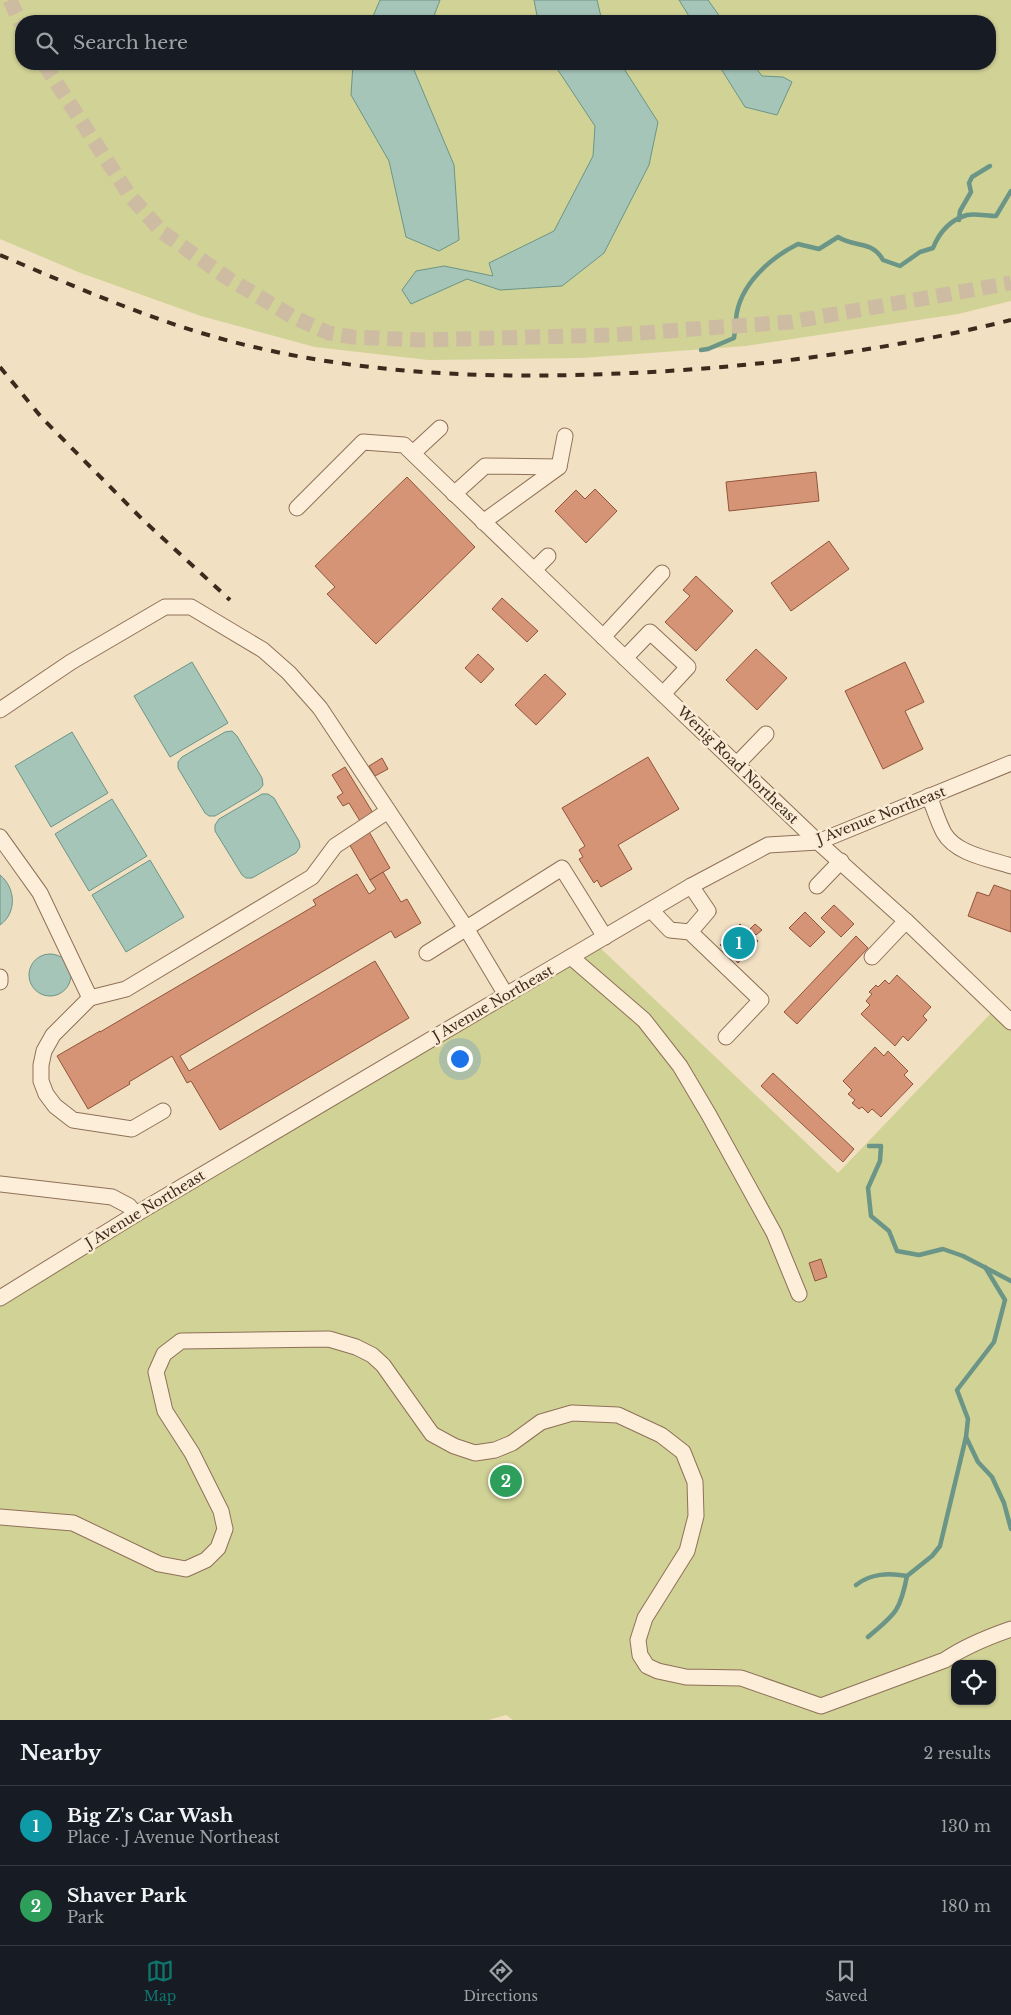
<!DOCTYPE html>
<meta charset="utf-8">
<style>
body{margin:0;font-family:"Libre Baskerville",serif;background:#20242c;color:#f1f3f6}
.controls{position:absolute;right:15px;bottom:15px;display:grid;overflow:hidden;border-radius:10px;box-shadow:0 1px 4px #0004}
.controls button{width:45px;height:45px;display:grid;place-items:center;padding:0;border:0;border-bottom:1px solid #363941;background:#171b24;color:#f1f3f6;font:25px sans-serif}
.you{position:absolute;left:459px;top:1058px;width:18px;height:18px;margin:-12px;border:4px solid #fff;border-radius:50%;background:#1a73e8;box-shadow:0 0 0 8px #1a73e833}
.badge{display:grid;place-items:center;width:32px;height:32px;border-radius:50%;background:#0f766e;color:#fff;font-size:16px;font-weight:700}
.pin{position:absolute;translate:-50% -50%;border:2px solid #fff;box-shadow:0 1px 5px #0006}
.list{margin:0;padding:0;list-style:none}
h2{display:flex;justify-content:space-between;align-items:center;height:65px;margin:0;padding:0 20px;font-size:21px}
h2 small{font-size:16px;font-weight:400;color:#9ea1a6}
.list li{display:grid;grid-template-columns:32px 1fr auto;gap:15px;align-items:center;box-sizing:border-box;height:80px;padding:0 20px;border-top:1px solid #363941}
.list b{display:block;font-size:19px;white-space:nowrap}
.list p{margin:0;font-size:16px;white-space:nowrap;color:#9ea1a6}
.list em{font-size:16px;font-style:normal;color:#9ea1a6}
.icon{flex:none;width:28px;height:28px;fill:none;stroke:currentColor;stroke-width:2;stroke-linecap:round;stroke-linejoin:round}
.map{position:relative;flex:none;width:1011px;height:1720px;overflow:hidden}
.search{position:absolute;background:#171b24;box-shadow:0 1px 4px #0004;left:15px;right:15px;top:15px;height:55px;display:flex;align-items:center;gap:12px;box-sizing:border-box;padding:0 18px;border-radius:20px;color:#9ea1a6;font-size:19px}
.sheet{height:225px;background:#171b24}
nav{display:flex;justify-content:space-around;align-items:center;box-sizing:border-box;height:70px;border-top:1px solid #363941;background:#171b24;font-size:14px;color:#9ea1a6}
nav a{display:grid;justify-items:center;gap:2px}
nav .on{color:#0f766e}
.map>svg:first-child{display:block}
.green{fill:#d1d296;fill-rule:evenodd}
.water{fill:#a6c5b9;stroke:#6b9586}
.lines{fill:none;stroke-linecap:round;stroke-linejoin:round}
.stream{stroke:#6b9586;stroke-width:4.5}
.building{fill:#d49475;stroke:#91553b}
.minor-tunnel{stroke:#cebca2;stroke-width:15;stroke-dasharray:15 8;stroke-linecap:butt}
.minor-casing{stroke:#8f7058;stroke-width:17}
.minor{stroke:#fceed8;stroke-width:15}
.rail{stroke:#3e2a1d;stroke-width:4;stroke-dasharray:9 9;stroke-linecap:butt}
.labels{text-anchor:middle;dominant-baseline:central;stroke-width:5;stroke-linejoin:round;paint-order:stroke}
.street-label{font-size:14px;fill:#3e2a1d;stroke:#f9ebd4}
</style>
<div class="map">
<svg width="1011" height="1720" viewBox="0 0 1011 1720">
<rect width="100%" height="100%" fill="#f2e0c3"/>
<g class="green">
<path d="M0,0H1011V301L958,314L746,346L582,358L428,360L315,347L201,316L78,272L0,239ZM21,21H990V64H21Z"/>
<path d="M595,943L838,1173L996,1008L1011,1022V1720H513L506,1715L489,1720H0V1298ZM955,1664H992V1701H955Z"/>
</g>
<g class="water">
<polygon points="380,0 440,0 432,21 371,21"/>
<polygon points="534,0 597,0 602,21 538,21"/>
<polygon points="679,0 708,0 723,21 692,21"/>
<polygon points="353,64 416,64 414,70 454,165 459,240 439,251 406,237 389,161 351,95"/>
<polygon points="554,64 621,64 658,122 649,165 604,253 562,286 500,290 467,279 411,304 402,290 416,271 444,266 493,276 489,263 554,231 593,156 595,126"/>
<polygon points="718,64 753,64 762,76 783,77 792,82 777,115 745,107"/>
<polygon points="192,662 228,723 170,757 134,696"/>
<polygon points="232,731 237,736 262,778 263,785 259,790 215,816 209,816 205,813 178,768 178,762 182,757 225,732"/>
<polygon points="72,732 108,793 51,827 15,766"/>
<polygon points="262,794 268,794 274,798 299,841 300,847 296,853 252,878 246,878 242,875 215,831 215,825 219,819"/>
<polygon points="112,799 147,856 89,891 55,834"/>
<polygon points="150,860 184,917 126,952 92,895"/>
<path d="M0,875C16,888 17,913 0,925Z"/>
<circle cx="50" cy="975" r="21"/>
</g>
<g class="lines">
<g class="stream">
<polyline points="959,220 960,211 971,192 969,183 972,177 990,166"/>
<path d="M736,319C739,285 770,258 798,244L819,249L838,237C855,248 872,240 883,260L900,266L920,252L933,248C939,233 950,220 967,215C975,213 987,216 996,216L1011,191"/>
<polyline points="701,350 708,349 734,338 735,330"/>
<polyline points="869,1146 881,1146 880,1161 868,1188 871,1216 889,1231 897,1251 919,1255 943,1249 963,1256 1011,1281"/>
<polyline points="985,1267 1005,1300 994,1342 957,1390 968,1419 966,1437 978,1462 992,1477 1004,1503 1011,1529"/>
<path d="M856,1585C871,1573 889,1573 907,1576"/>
<path d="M868,1637C895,1614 900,1612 907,1576L932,1556L940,1546L966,1437"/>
</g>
</g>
<g class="building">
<polygon points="816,472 819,501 729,511 726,482"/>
<polygon points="407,477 475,547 376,644 327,594 335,587 315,566"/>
<polygon points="595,489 617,511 586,543 555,511 576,490 585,499"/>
<polygon points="829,541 849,569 791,611 771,583"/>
<polygon points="696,576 733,611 696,651 665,622 690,596 683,590"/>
<polygon points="502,598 538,631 527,642 492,609"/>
<polygon points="756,649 787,678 757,710 726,680"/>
<polygon points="478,654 494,669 481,683 465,668"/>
<polygon points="905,662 924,702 905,711 923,749 883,769 845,691"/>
<polygon points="545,674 566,694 536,725 515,705"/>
<polygon points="648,757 679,809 618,845 632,869 601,887 597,880 594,883 579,859 583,857 579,850 585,846 562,808"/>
<polygon points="382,758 388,769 375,776 369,766"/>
<polygon points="345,767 373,813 360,821 349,803 343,806 337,797 343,793 332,775"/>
<polygon points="368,830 390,868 370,880 348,842"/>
<polygon points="383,872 401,902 407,899 421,923 395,938 391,931 180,1056 189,1071 375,961 409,1018 220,1130 191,1081 187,1083 172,1056 129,1082 130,1084 88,1109 57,1056 100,1031 100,1032 316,905 313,900 357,874 369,894 376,889 370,880"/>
<polygon points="994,885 1011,891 1011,932 968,916 977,892 989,896"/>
<polygon points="834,905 854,924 841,937 821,918"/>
<polygon points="805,912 825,932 810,947 789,928"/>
<polygon points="740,924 758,941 738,963 720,945"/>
<polygon points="755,924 762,930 756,935 750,929"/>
<polygon points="856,936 868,948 797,1024 784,1012"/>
<polygon points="897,975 931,1007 923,1016 927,1020 908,1041 903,1036 895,1046 861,1014 870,1005 866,1001 872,994 869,992 876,985 878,987 885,980 889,984"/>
<polygon points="875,1047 884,1056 888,1051 908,1071 904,1075 913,1084 881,1117 872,1109 868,1113 862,1107 859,1109 852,1103 855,1100 848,1094 852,1090 843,1081"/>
<polygon points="773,1073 854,1149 843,1162 761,1086"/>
<polygon points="821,1259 827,1277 815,1281 809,1263"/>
</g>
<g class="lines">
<g class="minor-tunnel">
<polyline points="10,0 21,24"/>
<polyline points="44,64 130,196 162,232 226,277 293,317 329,333 353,337 420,340 612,335 790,322 1011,283"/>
</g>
<g class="minor-casing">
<g id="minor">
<polyline points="413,453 440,428"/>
<polyline points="454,494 485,466 559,467"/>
<polyline points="297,508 363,442 404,445 625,658 818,842 906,921 1011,1022"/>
<polyline points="483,522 559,467 565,436"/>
<polyline points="534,570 548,556"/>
<polyline points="603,637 662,573"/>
<polyline points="625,658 650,632 688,667 663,694"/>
<polyline points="0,710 71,662 165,607 191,607 263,650 289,673 320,708 466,928 506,995"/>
<polyline points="737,764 766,734"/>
<path d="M929,796C934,808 938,822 944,833C956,854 990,859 1011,866"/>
<polyline points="0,837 40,893 90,998 53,1035 44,1051 41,1065 41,1081 46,1094 55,1106 73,1120 132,1129 163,1111"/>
<polyline points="817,886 841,861"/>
<polyline points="651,910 670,930 690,932 761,1000 726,1037"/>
<polyline points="690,932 708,911 691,886"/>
<polyline points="427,953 562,868 605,937"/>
<polyline points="571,957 644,1020 680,1066 709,1115 774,1233 799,1294"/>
<polyline points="872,957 906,921"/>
<polyline points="0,977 0,982"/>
<polyline points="90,998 126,989 312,877 335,846 388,811"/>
<polyline points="0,1184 112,1197 129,1206 136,1214"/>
<polyline points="0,1298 136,1214 506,995 691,886 768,845 818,842 1011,763"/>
<path d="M0,1517L73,1523L159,1564L186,1569L206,1560L218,1548L225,1529L221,1511L192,1453L165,1411L156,1372L164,1354L181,1341L329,1339L356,1347L372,1355L383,1365L432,1434L454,1446L475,1453L495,1450L512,1443L541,1422L572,1413L618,1415L661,1435L683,1452L695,1482L696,1516L687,1551L645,1618L638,1640L640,1655L647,1666L658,1671L686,1677L741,1678L821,1706L945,1660C965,1646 988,1637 1011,1629"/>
</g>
</g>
<use href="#minor" class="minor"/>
<g class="rail">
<path d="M0,255C83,290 166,327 254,347C378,376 504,379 631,373C759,367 886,351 1011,320"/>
<polyline points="0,367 42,418 143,520 230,600"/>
</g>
</g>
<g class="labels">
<g class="street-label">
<text transform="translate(738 765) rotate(44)">Wenig Road Northeast</text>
<text transform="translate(881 815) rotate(-21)">J Avenue Northeast</text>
<text transform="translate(493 1003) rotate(-30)">J Avenue Northeast</text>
<text transform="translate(145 1209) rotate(-31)">J Avenue Northeast</text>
</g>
</g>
</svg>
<div class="controls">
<button><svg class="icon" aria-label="locate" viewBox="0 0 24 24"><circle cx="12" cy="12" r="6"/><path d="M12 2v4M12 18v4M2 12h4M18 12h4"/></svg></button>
</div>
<div class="you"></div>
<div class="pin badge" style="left:739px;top:943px;background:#0f9aa8">1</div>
<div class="pin badge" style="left:506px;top:1481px;background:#2e9e5b">2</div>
<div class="search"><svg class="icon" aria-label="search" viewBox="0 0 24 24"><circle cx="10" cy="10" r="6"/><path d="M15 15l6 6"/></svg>Search here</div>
</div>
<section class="sheet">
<h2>Nearby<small>2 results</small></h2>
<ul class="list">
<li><span class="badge" style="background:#0f9aa8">1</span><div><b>Big Z's Car Wash</b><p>Place · J Avenue Northeast</p></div><em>130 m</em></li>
<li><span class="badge" style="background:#2e9e5b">2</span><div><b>Shaver Park</b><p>Park</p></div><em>180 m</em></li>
</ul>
</section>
<nav>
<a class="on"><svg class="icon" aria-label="map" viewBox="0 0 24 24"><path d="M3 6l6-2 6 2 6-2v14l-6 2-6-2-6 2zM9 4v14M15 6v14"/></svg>Map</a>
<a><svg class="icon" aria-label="directions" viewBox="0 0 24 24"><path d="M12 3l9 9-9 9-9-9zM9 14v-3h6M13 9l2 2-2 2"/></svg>Directions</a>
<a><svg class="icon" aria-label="saved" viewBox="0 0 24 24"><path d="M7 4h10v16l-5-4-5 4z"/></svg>Saved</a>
</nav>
